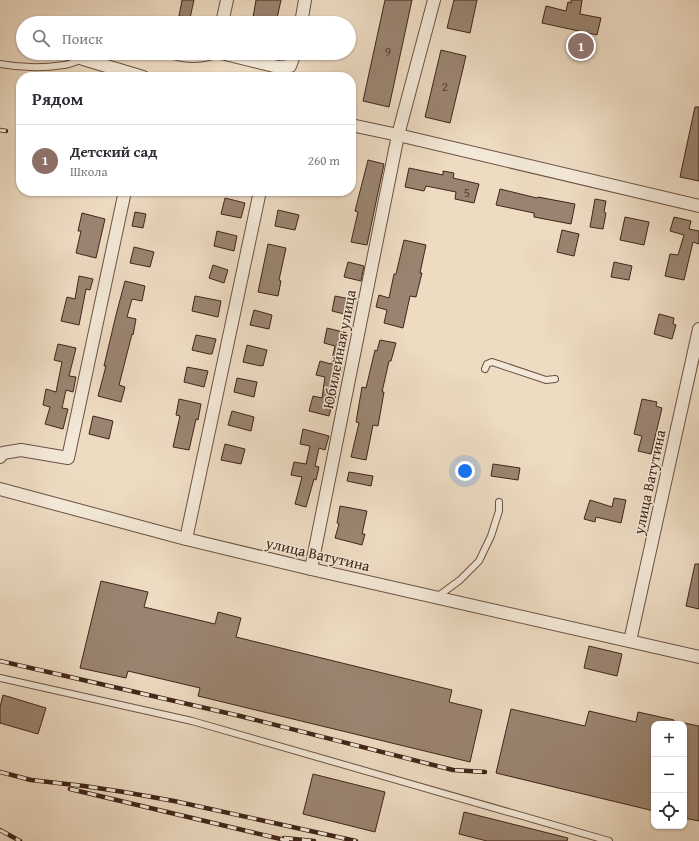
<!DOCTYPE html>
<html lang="ru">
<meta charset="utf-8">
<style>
body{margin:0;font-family:"Gentium Book Plus",serif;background:#f2f2f3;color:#2b2b33}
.controls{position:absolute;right:12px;bottom:12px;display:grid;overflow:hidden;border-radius:8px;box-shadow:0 1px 3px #0004}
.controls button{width:36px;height:36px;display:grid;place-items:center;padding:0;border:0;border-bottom:1px solid #e1e1e2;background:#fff;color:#2b2b33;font:20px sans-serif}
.you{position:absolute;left:465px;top:471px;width:14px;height:14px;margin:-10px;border:3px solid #fff;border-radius:50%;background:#1a73e8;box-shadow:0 0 0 6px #1a73e833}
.badge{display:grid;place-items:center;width:26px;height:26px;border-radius:50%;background:#2563eb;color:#fff;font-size:13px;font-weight:700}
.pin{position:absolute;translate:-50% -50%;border:2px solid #fff;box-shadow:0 1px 4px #0006}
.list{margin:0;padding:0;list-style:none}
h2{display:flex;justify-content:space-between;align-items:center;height:52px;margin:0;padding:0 16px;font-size:17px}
h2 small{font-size:13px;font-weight:400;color:#7c7c81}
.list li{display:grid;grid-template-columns:26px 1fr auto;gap:12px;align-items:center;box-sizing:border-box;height:72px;padding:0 16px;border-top:1px solid #e1e1e2}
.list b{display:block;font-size:15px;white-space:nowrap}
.list p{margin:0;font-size:13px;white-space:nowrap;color:#7c7c81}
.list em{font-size:13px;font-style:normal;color:#7c7c81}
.icon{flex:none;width:22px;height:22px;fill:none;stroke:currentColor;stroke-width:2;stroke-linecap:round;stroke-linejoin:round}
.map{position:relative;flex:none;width:699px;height:841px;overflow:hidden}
.search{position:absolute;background:#fff;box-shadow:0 1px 3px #0004;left:16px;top:16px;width:340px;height:44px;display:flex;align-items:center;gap:10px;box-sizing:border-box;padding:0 14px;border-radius:22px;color:#7c7c81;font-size:15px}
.panel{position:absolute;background:#fff;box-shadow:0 1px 3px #0004;left:16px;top:72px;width:340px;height:124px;border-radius:16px}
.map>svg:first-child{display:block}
.building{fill:#9a8471;stroke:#402519}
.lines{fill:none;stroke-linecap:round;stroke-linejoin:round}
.service-casing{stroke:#6b5243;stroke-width:8}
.minor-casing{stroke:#6b5243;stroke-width:14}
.service{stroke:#f3e8d7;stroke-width:6}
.minor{stroke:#f3e8d7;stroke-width:12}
.rail-casing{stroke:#402519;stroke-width:4.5}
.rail{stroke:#f3e8d7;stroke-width:3;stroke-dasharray:9;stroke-linecap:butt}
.labels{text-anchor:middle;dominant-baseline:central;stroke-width:3;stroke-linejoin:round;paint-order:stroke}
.number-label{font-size:13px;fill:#563d2f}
.street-label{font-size:15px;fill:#402519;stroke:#f3e8d7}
</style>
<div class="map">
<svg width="699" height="841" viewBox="0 0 699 841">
<rect width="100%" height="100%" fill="#eddbc2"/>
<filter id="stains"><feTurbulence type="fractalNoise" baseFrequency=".005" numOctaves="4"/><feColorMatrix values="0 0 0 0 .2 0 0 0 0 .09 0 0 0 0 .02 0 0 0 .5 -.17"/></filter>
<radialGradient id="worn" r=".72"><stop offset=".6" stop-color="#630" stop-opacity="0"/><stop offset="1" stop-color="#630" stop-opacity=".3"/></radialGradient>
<g class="building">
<polygon points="182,0 194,0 190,18 179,16"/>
<polygon points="256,0 281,0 276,23 252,23"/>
<polygon points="385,0 412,0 389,107 363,101"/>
<polygon points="454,0 477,0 470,33 447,28"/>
<polygon points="571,0 582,0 580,14 601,18 597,35 542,23 546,6 566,11 568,2 571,3"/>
<polygon points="441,50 466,56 450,123 425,117"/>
<polygon points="695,107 699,107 699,181 680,177"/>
<polygon points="368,160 384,164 367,245 351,242 358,212 355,211"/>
<polygon points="409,168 443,175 443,171 454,173 453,178 479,184 474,203 455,199 456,192 426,186 424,191 405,187"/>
<polygon points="500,189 537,198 538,197 575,204 571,224 534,217 534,213 496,205"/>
<polygon points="225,198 245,203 241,218 221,214"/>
<polygon points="595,199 606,201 604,212 606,213 603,229 590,227"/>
<polygon points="278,210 299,215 295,230 275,226"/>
<polygon points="135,212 146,214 143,228 132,226"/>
<polygon points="82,213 105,219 96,258 76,253 81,231 78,231"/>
<polygon points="625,217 649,222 644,245 620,240"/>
<polygon points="674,217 691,221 689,229 699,231 699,244 693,242 684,280 665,276 670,254 678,255 684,235 670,231"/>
<polygon points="562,230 579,234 574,256 557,252"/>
<polygon points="217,231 237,236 234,251 214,246"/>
<polygon points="404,240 426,245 420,273 422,273 416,297 410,296 403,328 384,323 387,310 376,307 379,295 389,298 394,274 396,274"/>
<polygon points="268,244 286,248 279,280 281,281 278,296 258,292"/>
<polygon points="134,247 154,252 150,267 130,263"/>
<polygon points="348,262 364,266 361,281 344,277"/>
<polygon points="614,262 632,266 629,280 611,277"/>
<polygon points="213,265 228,270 224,283 209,278"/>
<polygon points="79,276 93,279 90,290 86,289 79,325 61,321 67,297 75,299"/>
<polygon points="125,281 145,286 142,301 132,299 127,317 136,319 133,335 132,334 119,385 125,387 121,402 98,396 106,366 104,366 116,315"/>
<polygon points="195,296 221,301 218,317 192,311"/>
<polygon points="335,296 355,300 352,316 332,311"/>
<polygon points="254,310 272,315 269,329 250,325"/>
<polygon points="659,314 674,318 673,324 676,325 672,339 654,334"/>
<polygon points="327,328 347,333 340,366 342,367 335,398 334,397 329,416 309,411 313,396 322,398 325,377 316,375 320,361 331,364 335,346 324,343"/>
<polygon points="196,335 216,339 212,354 209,354 192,350"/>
<polygon points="380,340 396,343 391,361 389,361 382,392 384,392 378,426 373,425 366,460 351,457 359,423 356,422 362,387 366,388 375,350 377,351"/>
<polygon points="58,344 76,348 69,376 76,377 73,392 66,390 62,408 68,409 63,429 45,424 50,407 43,405 46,389 56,392 62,362 54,360"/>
<polygon points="247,345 267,350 263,366 261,365 261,366 243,362"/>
<polygon points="187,367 208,371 204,387 184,382"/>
<polygon points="237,378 257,382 254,397 234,392"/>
<polygon points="179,399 201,404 198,420 196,419 189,450 173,447 180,416 176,415"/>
<polygon points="642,399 657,402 656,406 662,408 651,454 638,451 642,436 634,434"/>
<polygon points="232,411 254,417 251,431 228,425"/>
<polygon points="93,416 113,421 109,439 89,434"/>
<polygon points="303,429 329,436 325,450 319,448 315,466 319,467 316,480 314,479 306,507 295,504 302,477 291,475 294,462 306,464 310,446 300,444"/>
<polygon points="225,444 245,449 241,464 221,460"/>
<polygon points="493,464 520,468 518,480 491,476"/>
<polygon points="349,472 373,476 371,486 347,481"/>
<polygon points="614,498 626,500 621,523 596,517 595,522 584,519 590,500 612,507"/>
<polygon points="340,506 367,511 362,534 365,534 362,545 335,538 339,524 337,523"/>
<polygon points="695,564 699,564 699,609 686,606"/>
<polygon points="101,581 148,592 144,607 215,624 218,612 241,618 236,637 452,690 449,702 482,710 470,762 198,696 200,688 128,671 126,678 80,668"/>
<polygon points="589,646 622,654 617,676 584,668"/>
<polygon points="3,695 46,708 38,734 0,723 0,707"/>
<polygon points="511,709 585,726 589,711 636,722 638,712 674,720 674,724 654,724 654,811 496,773"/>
<polygon points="684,723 699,726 699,821 684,818"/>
<polygon points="313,774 385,792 375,832 303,814"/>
<polygon points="464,812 568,838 567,841 487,841 459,834"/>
</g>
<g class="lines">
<g class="service-casing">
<g id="service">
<path d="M0,64C21,68 44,68 64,65C71,64 77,61 83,59"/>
<polyline points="485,369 487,364 492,362 546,380 555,379"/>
<polyline points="437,597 460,580 479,561 491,536 499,511 499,502"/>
<polyline points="0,678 192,721 609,841"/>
</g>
</g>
<g class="minor-casing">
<g id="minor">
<polyline points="222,23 227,0"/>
<polyline points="301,23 305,0"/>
<polyline points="89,53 83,59 143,77"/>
<path d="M174,53C188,57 198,57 212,53"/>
<polyline points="221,53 278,67 290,66 295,53"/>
<polyline points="351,125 398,135 699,206"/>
<polyline points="0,457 3,453 21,450 68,458 125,191"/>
<polyline points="0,489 186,539 311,569 699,657"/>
<polyline points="186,539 260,191"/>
<polyline points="311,569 398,135 434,0"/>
<polyline points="630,641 699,329"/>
</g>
</g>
<use href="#service" class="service"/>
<use href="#minor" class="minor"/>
<g class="rail-casing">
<g id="rail">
<polyline points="0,130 6,131"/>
<polyline points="0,661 240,716 453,770 485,772"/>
<polyline points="0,772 31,780 84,786 124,792 174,801 356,841"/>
<polyline points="70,789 289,841"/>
<polyline points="0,830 20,841"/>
<polyline points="284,838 314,841"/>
</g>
</g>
<use href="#rail" class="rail"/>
</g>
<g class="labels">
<g class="number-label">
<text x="388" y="51">9</text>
<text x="445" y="86">2</text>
<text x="467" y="192">5</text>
</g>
<g class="street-label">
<text transform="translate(339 349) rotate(-79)">Юбилейная улица</text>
<text transform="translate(649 482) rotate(-78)">улица Ватутина</text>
<text transform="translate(318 554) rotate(13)">улица Ватутина</text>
</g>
</g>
<rect width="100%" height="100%" filter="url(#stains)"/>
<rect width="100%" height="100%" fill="url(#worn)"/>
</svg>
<div class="controls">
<button>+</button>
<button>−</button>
<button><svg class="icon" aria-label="locate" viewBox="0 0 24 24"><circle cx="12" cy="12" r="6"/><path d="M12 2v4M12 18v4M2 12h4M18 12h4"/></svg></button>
</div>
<div class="you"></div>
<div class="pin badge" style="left:581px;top:46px;background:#8d6e63">1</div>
<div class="search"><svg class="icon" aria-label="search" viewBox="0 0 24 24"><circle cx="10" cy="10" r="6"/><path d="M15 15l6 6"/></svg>Поиск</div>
<section class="panel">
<h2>Рядом<small></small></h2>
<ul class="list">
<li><span class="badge" style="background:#8d6e63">1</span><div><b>Детский сад</b><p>Школа</p></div><em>260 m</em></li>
</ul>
</section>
</div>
